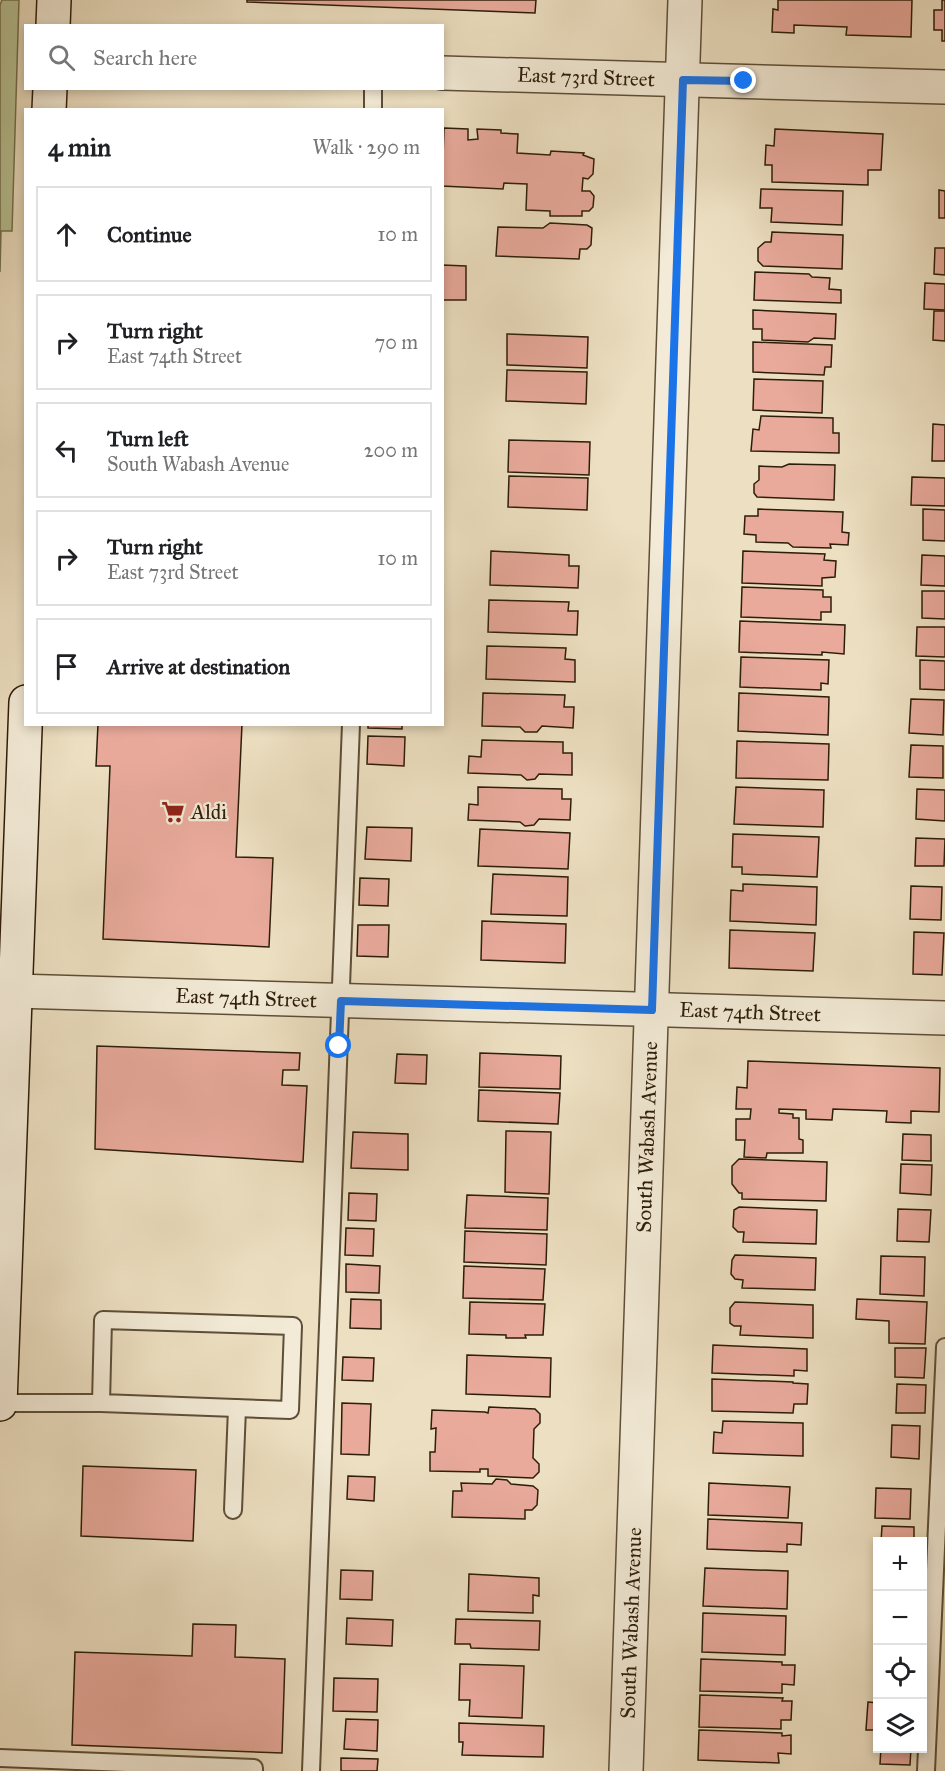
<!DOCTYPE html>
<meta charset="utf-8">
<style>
body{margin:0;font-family:"IM FELL Great Primer",serif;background:#f6f6f6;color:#202124}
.controls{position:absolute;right:18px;bottom:18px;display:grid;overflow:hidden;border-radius:0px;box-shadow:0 3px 9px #0003}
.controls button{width:54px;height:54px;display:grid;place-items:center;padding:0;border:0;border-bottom:2px solid #e0e0e0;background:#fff;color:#202124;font:30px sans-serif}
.stop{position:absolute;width:18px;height:18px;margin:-14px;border:4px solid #1a73e8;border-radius:50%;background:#fff}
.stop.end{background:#1a73e8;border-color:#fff;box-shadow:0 2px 6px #0008}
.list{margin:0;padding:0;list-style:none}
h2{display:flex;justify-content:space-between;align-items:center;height:78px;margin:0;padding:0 24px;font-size:26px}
h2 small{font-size:20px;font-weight:400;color:#757577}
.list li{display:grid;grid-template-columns:39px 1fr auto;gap:18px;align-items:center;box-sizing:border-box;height:96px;margin:0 12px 12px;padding:0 12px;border:2px solid #e0e0e0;border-radius:0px}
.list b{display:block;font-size:22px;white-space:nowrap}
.list p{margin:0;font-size:20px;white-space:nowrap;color:#757577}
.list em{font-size:20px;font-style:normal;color:#757577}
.icon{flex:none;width:33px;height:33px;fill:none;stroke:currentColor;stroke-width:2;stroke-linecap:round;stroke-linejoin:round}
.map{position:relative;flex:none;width:945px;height:1771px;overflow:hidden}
.search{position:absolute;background:#fff;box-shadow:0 3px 9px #0003;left:24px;top:24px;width:420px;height:66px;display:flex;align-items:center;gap:15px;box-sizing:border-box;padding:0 21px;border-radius:0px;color:#757577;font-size:22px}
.panel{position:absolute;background:#fff;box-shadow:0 3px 9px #0003;left:24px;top:108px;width:420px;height:618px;border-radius:0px}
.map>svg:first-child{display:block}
.green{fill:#b7c294;stroke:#72704e;stroke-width:1.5}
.building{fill:#e9aa9c;stroke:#2d1d09;stroke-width:1.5}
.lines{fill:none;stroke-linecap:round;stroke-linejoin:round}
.service-casing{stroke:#5d4e37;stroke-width:20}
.minor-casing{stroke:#5d4e37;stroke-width:36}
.tertiary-casing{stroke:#5d4e37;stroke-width:36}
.secondary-casing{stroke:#2d1d09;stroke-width:36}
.service{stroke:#f3ebd7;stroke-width:16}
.minor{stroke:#f3ebd7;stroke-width:33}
.tertiary{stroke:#f3ebd7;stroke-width:33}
.secondary{stroke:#f3ebd7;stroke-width:33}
.route{stroke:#1a73e8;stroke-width:8}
.labels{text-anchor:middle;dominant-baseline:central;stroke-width:4.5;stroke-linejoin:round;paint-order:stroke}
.street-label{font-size:21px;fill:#2d1d09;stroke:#f3ebd7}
.poi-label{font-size:21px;fill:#2d1d09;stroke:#f3ebd7;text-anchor:start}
</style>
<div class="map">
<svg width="945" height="1771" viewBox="0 0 945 1771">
<rect width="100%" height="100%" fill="#ede0c2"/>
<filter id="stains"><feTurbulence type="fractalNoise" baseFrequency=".00333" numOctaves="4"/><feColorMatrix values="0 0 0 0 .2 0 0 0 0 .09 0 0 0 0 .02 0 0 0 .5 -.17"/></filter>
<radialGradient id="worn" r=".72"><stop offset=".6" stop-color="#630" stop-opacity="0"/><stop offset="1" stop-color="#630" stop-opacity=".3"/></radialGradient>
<polygon class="green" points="2,0 19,0 12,231 1,231 0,272 0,5"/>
<g class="building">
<polygon points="247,0 536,0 535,13 247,2"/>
<polygon points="778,0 912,0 911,37 846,35 847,27 794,25 794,33 772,32 773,9 778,10"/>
<polygon points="942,0 945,0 945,41 942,41 942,30 934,30 934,10 942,10"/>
<polygon points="444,128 468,129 468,140 478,139 477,129 501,130 501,133 518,134 517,153 550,155 551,151 584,153 583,155 594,159 593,174 588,179 583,178 582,191 590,191 594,196 593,207 589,211 582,211 582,216 550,216 550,211 526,210 527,184 504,183 503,189 442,186"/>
<polygon points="775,129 883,134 881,170 868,170 868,185 772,182 772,165 765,165 766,145 774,146"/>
<polygon points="761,189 843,191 842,225 771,222 772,208 760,208"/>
<polygon points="939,190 945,191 945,218 939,218"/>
<polygon points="550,223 587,225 592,228 591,245 587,249 580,249 579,259 496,256 498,227 543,228"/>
<polygon points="772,232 843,235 842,269 763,266 758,261 758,248 765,242 771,242"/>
<polygon points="935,248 945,248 945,275 934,274"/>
<polygon points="442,265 466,266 466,300 442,300"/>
<polygon points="755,272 809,274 812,277 830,278 829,289 841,290 841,303 754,300"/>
<polygon points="925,283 945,284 945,310 924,309"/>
<polygon points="753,310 836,314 835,339 814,338 808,342 762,340 762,329 753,329"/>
<polygon points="934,311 945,311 945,341 933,340"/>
<polygon points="507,334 588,337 587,368 507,365"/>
<polygon points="753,342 832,345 831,367 825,367 824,375 753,372"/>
<polygon points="507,370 587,372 586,404 506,401"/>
<polygon points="754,379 823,381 822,413 753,410"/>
<polygon points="761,416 833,418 833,433 839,433 839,453 751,451 753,429 759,430"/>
<polygon points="933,424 945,425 945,461 932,461"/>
<polygon points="509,440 590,442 589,475 508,472"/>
<polygon points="789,464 835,465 834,500 757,497 754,493 754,484 759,480 759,466 782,467"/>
<polygon points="509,476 588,478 587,510 508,507"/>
<polygon points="912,477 945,478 945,506 911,505"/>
<polygon points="758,509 843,512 842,532 849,533 848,545 830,544 831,548 793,547 788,543 756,542 756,535 744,534 745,516 758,516"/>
<polygon points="923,509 945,510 945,541 923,540"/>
<polygon points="491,551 569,555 569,566 579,566 578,588 490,585"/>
<polygon points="743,551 825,554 824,560 836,561 835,577 822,578 822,586 742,583"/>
<polygon points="922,555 945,556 945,586 921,585"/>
<polygon points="742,587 823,590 823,597 831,597 831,612 821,612 821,620 741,617"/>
<polygon points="922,591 945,591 945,619 922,618"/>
<polygon points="489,600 569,602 568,611 578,611 577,635 488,632"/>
<polygon points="740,621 845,625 844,654 822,652 822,655 739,652"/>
<polygon points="917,627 945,627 945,657 916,656"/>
<polygon points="487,646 566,648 565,659 575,660 575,682 486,679"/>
<polygon points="741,657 829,660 828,684 821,683 821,690 740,687"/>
<polygon points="920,660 945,661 945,690 920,689"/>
<polygon points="483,693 565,695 564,707 574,707 573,728 542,726 537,732 525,732 520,727 482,726"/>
<polygon points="739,693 829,697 828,735 738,731"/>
<polygon points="911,699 944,700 943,735 909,733"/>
<polygon points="98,724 242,724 236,857 273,858 269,947 103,939 110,766 96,766"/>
<polygon points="368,724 402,724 402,729 368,728"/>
<polygon points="368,736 405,737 404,766 367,764"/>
<polygon points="482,740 563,742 563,753 572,753 572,775 539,774 535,779 527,780 521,775 468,773 469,756 481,757"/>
<polygon points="737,741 829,744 828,780 736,778"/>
<polygon points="911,745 943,746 943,778 909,777"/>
<polygon points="478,787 562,789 562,799 571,799 570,820 539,819 534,825 525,826 520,822 468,820 469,804 478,805"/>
<polygon points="736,787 824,790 823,827 734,824"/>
<polygon points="917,789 945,790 945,821 916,819"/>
<polygon points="367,827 412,828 411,861 365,859"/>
<polygon points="480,829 570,833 568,869 478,866"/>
<polygon points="733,834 819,837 817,877 742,874 742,867 732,867"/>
<polygon points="916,838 945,839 944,866 915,866"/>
<polygon points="493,874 568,877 567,916 491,914"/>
<polygon points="360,878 389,879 388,906 359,905"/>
<polygon points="743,884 817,887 816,925 730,921 731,890 743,891"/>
<polygon points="911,886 942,887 941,920 910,919"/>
<polygon points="482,921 566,924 565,963 481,960"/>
<polygon points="358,925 389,925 388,957 357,956"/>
<polygon points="730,930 815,933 813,971 729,968"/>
<polygon points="914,932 944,933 942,975 913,974"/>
<polygon points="97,1046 300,1053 299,1070 283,1070 282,1085 307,1086 303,1162 95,1149"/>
<polygon points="480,1053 561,1056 560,1089 479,1087"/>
<polygon points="397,1054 427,1055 426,1084 395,1083"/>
<polygon points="748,1061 940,1068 939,1112 911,1111 911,1123 886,1122 887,1111 833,1109 832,1120 806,1119 806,1110 779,1109 779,1113 793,1114 793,1118 799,1118 799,1139 803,1140 803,1153 767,1153 766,1158 744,1157 745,1140 736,1140 736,1119 750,1119 751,1109 736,1109 737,1087 747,1088"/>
<polygon points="479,1090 560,1093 558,1124 478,1121"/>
<polygon points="506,1131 551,1132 549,1194 505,1192"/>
<polygon points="353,1132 408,1134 408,1170 351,1168"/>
<polygon points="903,1134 931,1135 931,1161 902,1160"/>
<polygon points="739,1159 827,1162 826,1201 742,1199 742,1193 739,1193 732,1184 732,1166"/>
<polygon points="901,1164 932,1165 931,1195 900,1193"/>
<polygon points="349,1193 377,1194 376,1221 348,1220"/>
<polygon points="467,1195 548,1198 547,1230 465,1228"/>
<polygon points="739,1207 817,1210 816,1244 743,1242 744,1232 738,1232 733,1227 734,1210"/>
<polygon points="898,1209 931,1210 929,1242 897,1241"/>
<polygon points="346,1228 374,1229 373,1256 345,1255"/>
<polygon points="465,1231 547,1234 546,1265 464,1262"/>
<polygon points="735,1255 816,1258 815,1290 742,1288 743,1280 735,1279 731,1274 732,1260"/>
<polygon points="881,1256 925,1257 924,1296 880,1294"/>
<polygon points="346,1264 380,1266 379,1293 346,1292"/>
<polygon points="464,1266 545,1269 543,1300 463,1298"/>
<polygon points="351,1299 381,1300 381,1329 350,1328"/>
<polygon points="857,1299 927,1302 925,1344 889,1343 889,1321 856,1319"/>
<polygon points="470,1302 545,1304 543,1335 525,1335 526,1338 506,1338 506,1335 469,1334"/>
<polygon points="735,1302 813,1305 813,1338 740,1335 741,1326 734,1326 730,1323 730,1308"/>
<polygon points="713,1345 807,1349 807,1371 794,1370 794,1376 712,1373"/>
<polygon points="895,1348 926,1348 924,1378 895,1377"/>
<polygon points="467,1355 551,1358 550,1397 466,1394"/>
<polygon points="343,1357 374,1358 373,1381 342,1380"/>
<polygon points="712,1379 793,1382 793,1383 808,1384 807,1404 794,1404 793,1413 712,1411"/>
<polygon points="897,1384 926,1385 925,1413 896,1413"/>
<polygon points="342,1403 371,1404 369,1455 341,1454"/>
<polygon points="489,1407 535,1409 540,1414 540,1423 534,1429 533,1458 539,1464 539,1472 533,1478 488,1476 488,1469 480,1469 480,1472 430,1471 430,1452 435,1452 436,1428 431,1429 432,1410 485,1412 488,1413"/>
<polygon points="723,1421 803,1423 803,1456 713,1453 714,1432 722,1433"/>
<polygon points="892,1425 920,1426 919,1459 891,1457"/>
<polygon points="83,1466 196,1470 193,1541 81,1536"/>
<polygon points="348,1476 375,1477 374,1501 347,1499"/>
<polygon points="496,1479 507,1480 511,1484 533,1486 538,1490 537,1505 532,1510 525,1510 525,1519 452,1517 453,1491 462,1491 461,1483 492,1484"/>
<polygon points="709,1483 790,1487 788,1518 708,1515"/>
<polygon points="876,1488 911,1489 910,1519 875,1518"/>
<polygon points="708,1519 802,1523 801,1545 787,1544 787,1552 707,1549"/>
<polygon points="882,1526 914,1527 914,1542 881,1542"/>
<polygon points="705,1568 788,1571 787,1609 703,1606"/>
<polygon points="341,1570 373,1571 372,1600 340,1599"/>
<polygon points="469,1574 539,1578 539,1596 533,1595 533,1613 468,1611"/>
<polygon points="703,1613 786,1616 785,1655 702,1652"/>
<polygon points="347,1618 393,1620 392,1646 346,1644"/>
<polygon points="456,1619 540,1621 539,1650 471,1648 470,1644 455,1644"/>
<polygon points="193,1624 236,1625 235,1657 285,1659 282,1753 72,1745 75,1652 192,1656"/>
<polygon points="701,1659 782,1662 782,1665 795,1665 794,1685 782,1684 782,1693 700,1691"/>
<polygon points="460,1664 524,1666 522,1718 469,1716 470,1700 459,1700"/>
<polygon points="334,1678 378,1679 377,1712 333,1711"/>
<polygon points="700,1695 783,1698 782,1701 792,1701 791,1720 781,1720 781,1729 699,1727"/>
<polygon points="868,1702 878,1703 878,1730 866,1730"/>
<polygon points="346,1719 378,1720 377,1751 344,1749"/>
<polygon points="459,1723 544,1726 543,1757 462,1755 463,1742 459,1742"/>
<polygon points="699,1730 782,1733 782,1736 791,1735 791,1754 778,1753 779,1763 698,1760"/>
<polygon points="881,1748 911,1748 910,1765 880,1764"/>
<polygon points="341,1758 378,1759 377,1771 341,1771"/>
</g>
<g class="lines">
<g class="service-casing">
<g id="service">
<polyline points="373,110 373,88"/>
<polyline points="0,1403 101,1403 290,1410 293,1326 103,1320 101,1403"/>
<polyline points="233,1510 237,1408"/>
<polyline points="0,1758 254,1768 254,1771"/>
<polyline points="311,1771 351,724"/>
<polyline points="926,1771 945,1347"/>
</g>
</g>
<g class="minor-casing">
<g id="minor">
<polyline points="15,991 945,1018"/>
<polyline points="626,1771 685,0"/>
</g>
</g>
<g class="tertiary-casing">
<polyline id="tertiary" points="442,73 945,87"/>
</g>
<g class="secondary-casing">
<g id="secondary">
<polyline points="53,26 54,0"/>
<polyline points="49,110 50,88"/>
<polyline points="0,1404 26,702"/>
</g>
</g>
<use href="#service" class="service"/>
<use href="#minor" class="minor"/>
<use href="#tertiary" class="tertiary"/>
<use href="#secondary" class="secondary"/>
</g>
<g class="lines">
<polyline class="route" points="339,1046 341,1001 652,1010 683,80 744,81"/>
</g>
<defs>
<g id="supermarket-bare" transform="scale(1.8)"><path d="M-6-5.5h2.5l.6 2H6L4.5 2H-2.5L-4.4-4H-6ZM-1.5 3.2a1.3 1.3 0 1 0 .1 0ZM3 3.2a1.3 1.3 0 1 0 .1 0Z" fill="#8f2418" stroke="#f3ebd7" stroke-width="2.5" paint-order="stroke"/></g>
</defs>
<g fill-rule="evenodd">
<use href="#supermarket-bare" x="173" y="812"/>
</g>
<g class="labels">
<g class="street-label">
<text transform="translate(586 77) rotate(2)">East 73rd Street</text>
<text transform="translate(246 998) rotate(2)">East 74th Street</text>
<text transform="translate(750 1012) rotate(2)">East 74th Street</text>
<text transform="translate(647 1137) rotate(-88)">South Wabash Avenue</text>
<text transform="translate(631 1623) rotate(-88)">South Wabash Avenue</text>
</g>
<g class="poi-label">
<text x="191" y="812">Aldi</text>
</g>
</g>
<rect width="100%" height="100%" filter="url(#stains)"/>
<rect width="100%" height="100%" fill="url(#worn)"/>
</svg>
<div class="controls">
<button>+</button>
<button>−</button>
<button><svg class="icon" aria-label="locate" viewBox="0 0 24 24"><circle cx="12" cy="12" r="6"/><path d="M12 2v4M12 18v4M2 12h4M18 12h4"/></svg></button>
<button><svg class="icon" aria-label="layers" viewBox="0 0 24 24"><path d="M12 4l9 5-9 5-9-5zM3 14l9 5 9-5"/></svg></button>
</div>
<div class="stop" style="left:339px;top:1046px"></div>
<div class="stop end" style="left:744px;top:81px"></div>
<div class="search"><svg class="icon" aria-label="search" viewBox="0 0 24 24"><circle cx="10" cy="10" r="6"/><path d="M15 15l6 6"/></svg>Search here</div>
<section class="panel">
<h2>4 min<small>Walk · 290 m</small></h2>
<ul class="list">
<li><svg class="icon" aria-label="ahead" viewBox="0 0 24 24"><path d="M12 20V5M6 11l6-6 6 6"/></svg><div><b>Continue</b></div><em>10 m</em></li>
<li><svg class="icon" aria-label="right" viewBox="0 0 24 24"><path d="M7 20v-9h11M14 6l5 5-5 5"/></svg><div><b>Turn right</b><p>East 74th Street</p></div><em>70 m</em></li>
<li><svg class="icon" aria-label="left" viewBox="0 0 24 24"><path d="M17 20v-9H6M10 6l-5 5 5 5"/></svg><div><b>Turn left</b><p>South Wabash Avenue</p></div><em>200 m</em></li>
<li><svg class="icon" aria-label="right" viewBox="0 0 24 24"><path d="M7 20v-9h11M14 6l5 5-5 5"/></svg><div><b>Turn right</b><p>East 73rd Street</p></div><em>10 m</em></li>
<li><svg class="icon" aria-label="arrive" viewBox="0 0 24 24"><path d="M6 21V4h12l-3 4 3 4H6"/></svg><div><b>Arrive at destination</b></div></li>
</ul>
</section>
</div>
